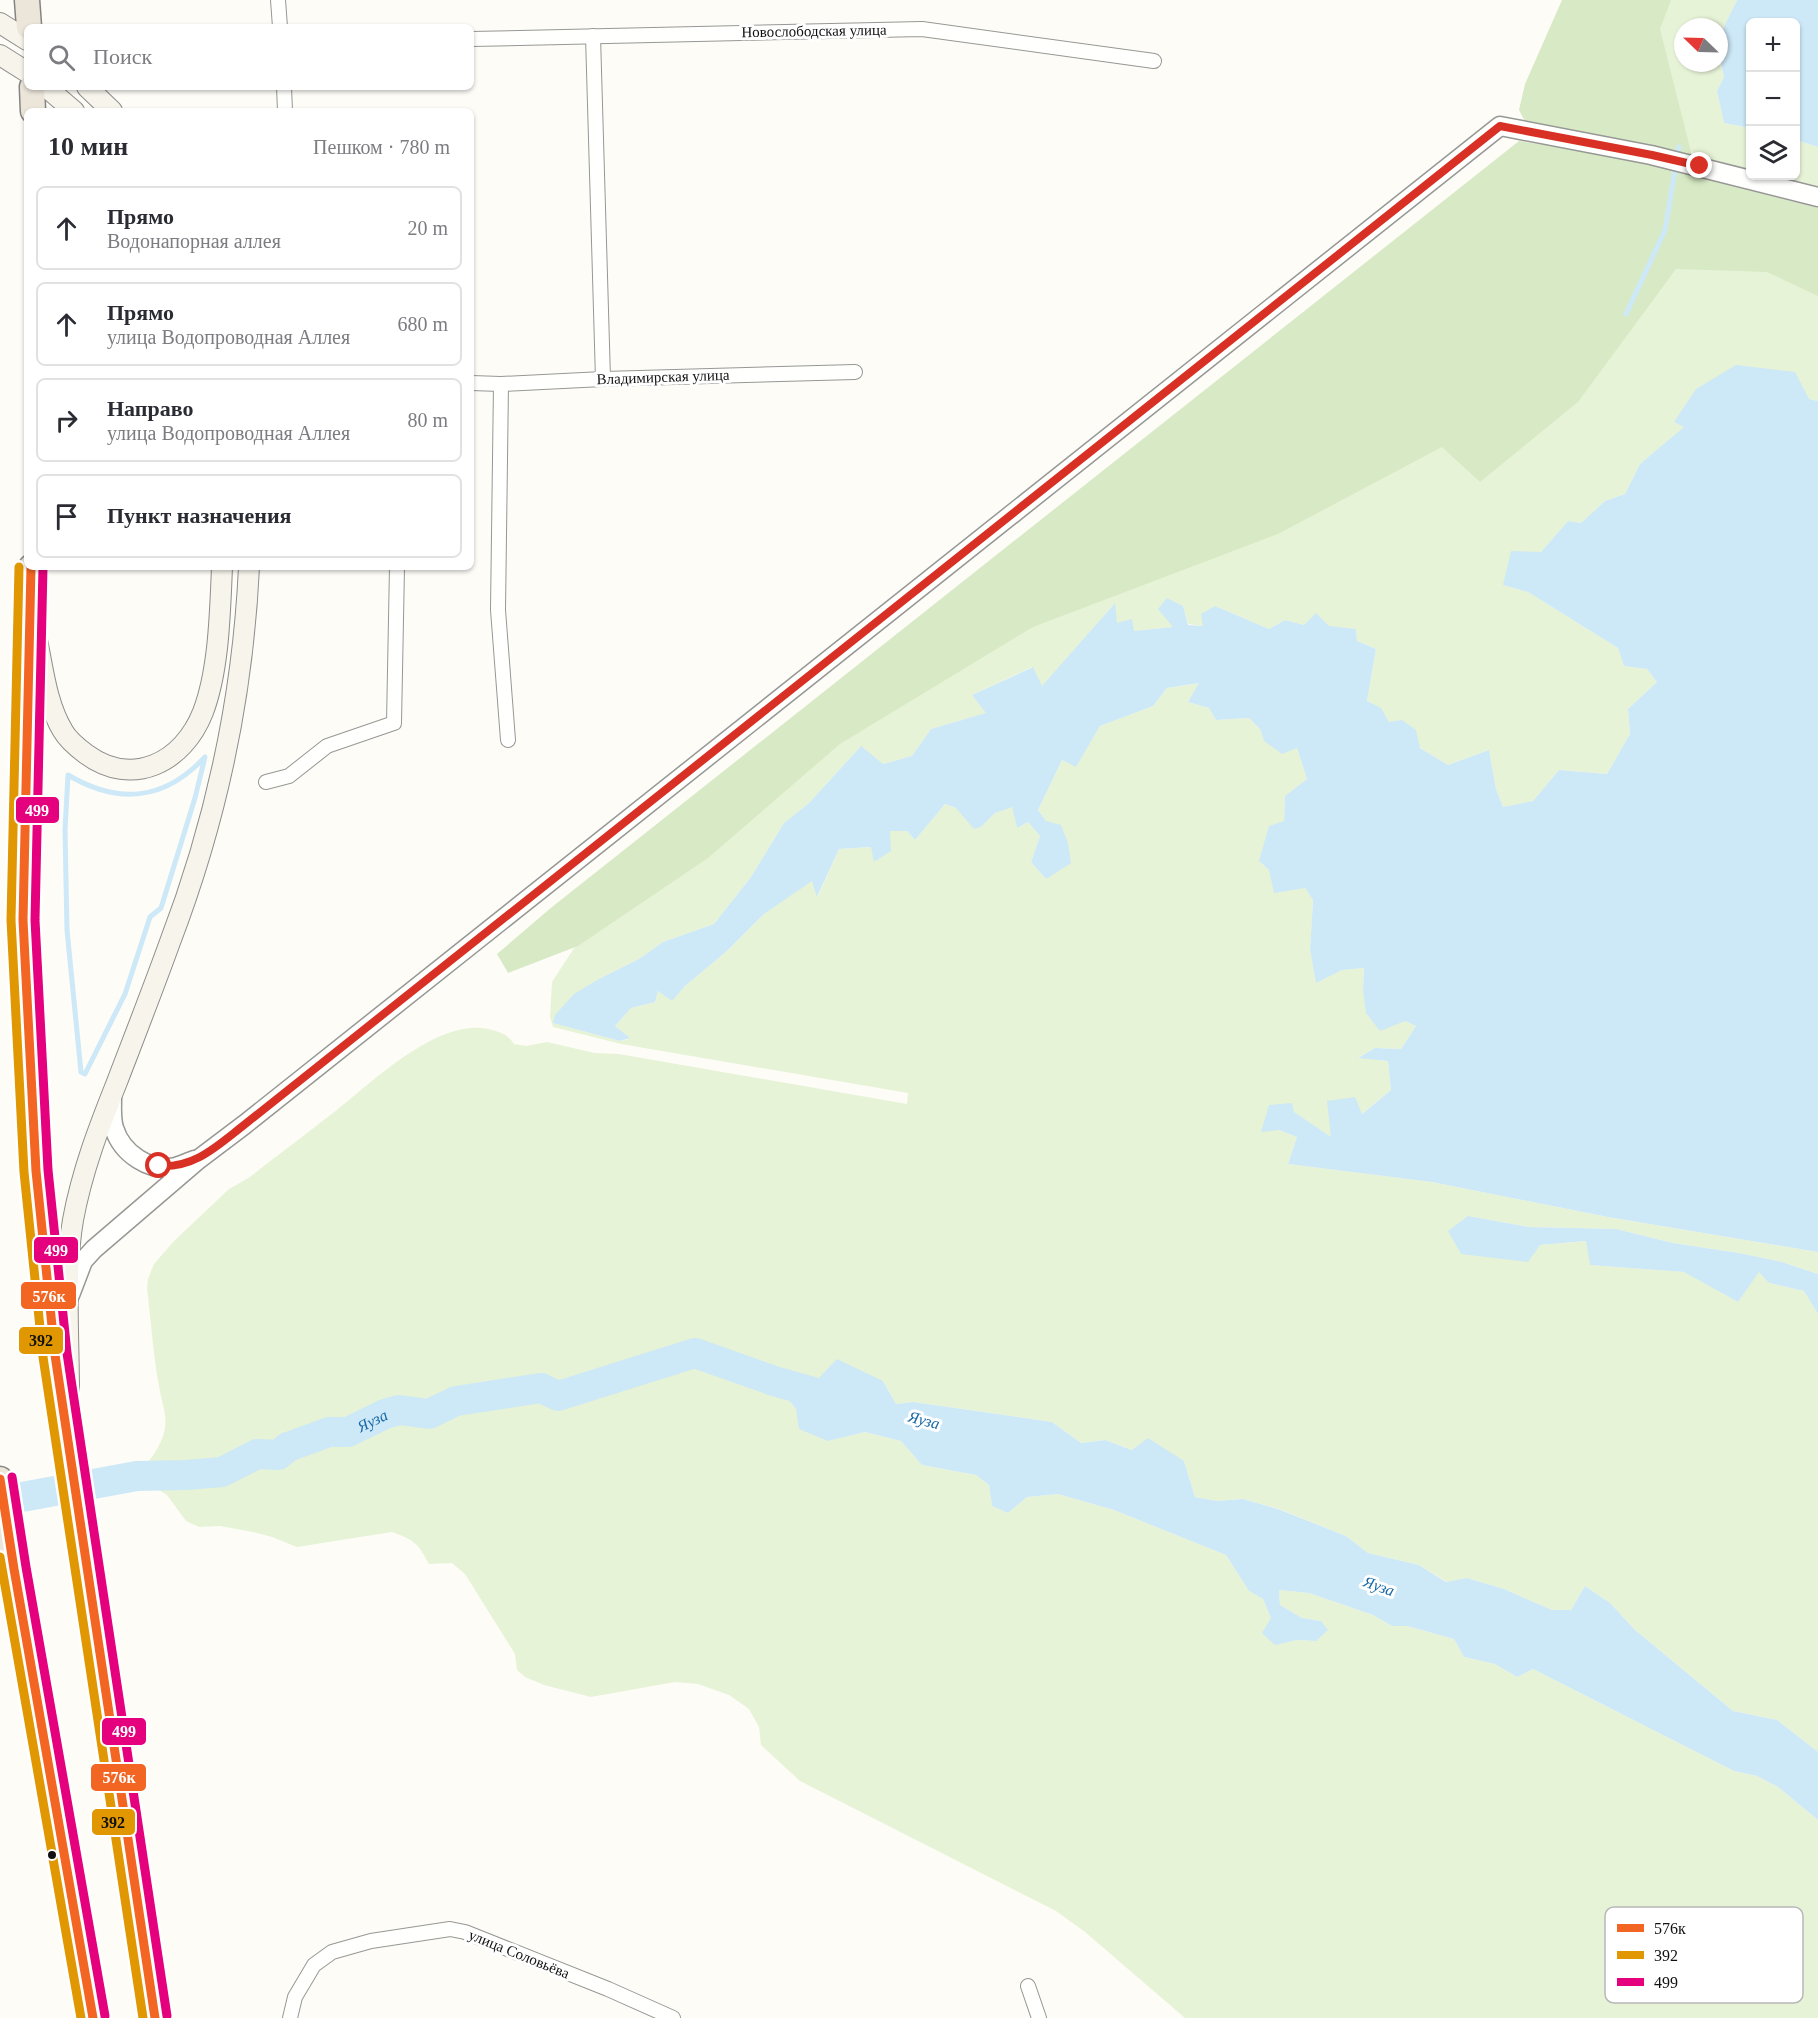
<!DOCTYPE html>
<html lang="ru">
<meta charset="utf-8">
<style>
body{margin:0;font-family:Georgia,serif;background:#f2f2f3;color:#2b2b33}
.controls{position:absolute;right:18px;top:18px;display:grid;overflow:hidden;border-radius:9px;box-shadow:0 2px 4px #0004}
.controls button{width:54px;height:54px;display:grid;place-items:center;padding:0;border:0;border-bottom:2px solid #e1e1e2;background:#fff;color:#2b2b33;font:30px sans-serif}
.compass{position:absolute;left:1674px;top:18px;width:54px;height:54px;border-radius:50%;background:#fff;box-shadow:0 2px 4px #0004;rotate:293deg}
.stop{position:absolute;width:18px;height:18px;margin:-14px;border:4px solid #d93025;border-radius:50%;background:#fff}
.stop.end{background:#d93025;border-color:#fff;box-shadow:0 2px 6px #0008}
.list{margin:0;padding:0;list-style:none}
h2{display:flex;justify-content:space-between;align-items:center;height:78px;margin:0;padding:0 24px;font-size:26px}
h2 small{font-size:20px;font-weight:400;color:#7c7c81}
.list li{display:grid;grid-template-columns:39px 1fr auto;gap:18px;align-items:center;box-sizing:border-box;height:84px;margin:0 12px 12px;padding:0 12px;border:2px solid #e1e1e2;border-radius:9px}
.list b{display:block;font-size:22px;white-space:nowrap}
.list p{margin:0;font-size:20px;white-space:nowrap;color:#7c7c81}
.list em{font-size:20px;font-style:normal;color:#7c7c81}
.icon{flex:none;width:33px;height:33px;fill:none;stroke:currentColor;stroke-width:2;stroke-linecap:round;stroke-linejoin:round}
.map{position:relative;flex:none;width:1818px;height:2018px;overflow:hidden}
.search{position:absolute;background:#fff;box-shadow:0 2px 4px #0004;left:24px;top:24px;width:450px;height:66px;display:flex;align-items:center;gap:15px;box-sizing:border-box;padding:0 21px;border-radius:9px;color:#7c7c81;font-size:22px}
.panel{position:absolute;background:#fff;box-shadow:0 2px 4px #0004;left:24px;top:108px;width:450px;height:462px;border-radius:9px}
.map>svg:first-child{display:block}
.green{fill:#e7f3d7}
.forest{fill:#d8eac5}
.water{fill:#cde8f7}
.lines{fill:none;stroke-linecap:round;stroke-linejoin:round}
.stream{stroke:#cde8f7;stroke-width:5}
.river{stroke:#cde8f7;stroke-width:30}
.minor-casing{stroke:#979795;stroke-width:16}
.tertiary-casing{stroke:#979795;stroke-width:21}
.secondary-casing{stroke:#8e8d8b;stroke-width:22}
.trunk-casing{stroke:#858482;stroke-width:27}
.minor{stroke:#fffffe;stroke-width:14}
.tertiary{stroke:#fffffe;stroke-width:18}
.secondary{stroke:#f6f4eb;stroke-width:20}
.trunk{stroke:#ece5da;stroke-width:24}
.bus-1-casing{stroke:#fff;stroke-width:14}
.bus-2-casing{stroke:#fff;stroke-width:14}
.bus-3-casing{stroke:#fff;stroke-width:14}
.bus-1{stroke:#f26522;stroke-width:9}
.bus-2{stroke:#e09702;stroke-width:9}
.bus-3{stroke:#e5007d;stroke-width:9}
.route{stroke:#d93025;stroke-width:8}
.bus-dot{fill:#111;stroke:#fff;stroke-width:2}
.labels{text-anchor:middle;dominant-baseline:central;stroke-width:6;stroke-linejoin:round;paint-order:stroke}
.street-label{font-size:15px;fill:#111;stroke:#fff}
.water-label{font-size:16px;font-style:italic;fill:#1768a6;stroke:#fff}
.key{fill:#fff;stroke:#b8b8b8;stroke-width:1.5}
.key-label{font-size:16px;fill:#111}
.line-badge{stroke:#fff;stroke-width:2}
.badge-label{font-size:16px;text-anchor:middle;font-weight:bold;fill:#fff}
.pale-badge-label{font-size:16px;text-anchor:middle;font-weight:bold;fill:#111}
</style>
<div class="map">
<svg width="1818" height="2018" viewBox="0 0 1818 2018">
<rect width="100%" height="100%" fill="#fdfcf7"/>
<g class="green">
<polygon points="1637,0 1737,0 1719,38 1719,27 1683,27 1683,63 1719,63 1719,58 1724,77 1717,91 1724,123 1750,128 1750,170 1711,159 1679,147"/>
<polygon points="1796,140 1818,147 1818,188 1771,176 1796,176"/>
<path d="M1677,245L1818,270V401L1809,399L1675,422L1685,427L1640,464L1625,494L1605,501L1581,523L1568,521L1541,552L1503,585L1528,592L1618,648L1624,666L1647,669L1657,682L1628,709L1630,734L1607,774L1559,770L1533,801L1503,807L1496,789L1489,750L1448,765C1428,753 1406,740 1390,723C1379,711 1384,710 1367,701L1376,649L1357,641L1356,629L1304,625L1285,620L1269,629L1215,606L1203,626L1188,624L1183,606L1174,627L1134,631L1117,624L1114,604L1042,687L1032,667L972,695L987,713L931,729L912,756L883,764L860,747L809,803L784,823L751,877L714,924L663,942L639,959L599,979L554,1023L620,1041L629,1039L615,1026L631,1008L655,1002L658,991L672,1000L685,986L727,951L764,914L812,880L818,896L839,849L872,847L875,862L890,831H907L915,840L945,804L956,808L981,827L995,813L1012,806L1017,828L1028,822L1040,836L1031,862L1046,879V821L1038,810L1062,760L1076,766L1100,726L1153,706L1167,688L1200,683L1188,702L1209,708L1216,720L1249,718L1260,729L1264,741L1297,748L1307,779L1285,796L1284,821L1259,861L1269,870L1305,888L1313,900L1310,950L1316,982L1342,970L1364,968L1363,990L1405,1021L1416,1026L1401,1049L1375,1048L1359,1057L1388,1061L1391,1090L1332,1138L1293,1112L1279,1130L1297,1137L1288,1164L1432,1182L1608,1217L1818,1252V1274L1782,1262L1739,1253L1673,1243L1616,1229L1529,1227L1468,1216L1540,1245L1587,1241L1591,1265L1685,1272L1738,1302L1759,1271L1769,1283L1804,1291L1818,1314V1752L1777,1720L1733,1711L1635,1630L1610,1603L1585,1586L1571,1610H1552L1504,1589L1467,1578L1447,1582L1419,1565L1368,1553L1346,1536L1279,1509L1243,1499L1217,1501L1195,1497L1184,1461L1133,1450L1105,1440L1081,1443L1052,1422L913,1402L896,1404L883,1381L817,1380L793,1376L775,1382L796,1409L828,1441L865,1432L901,1441L922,1465L976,1475L989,1485L992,1506L1008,1513L1027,1497L1058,1494L1114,1510L1226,1555L1249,1591L1263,1599L1271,1618L1275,1644L1297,1640L1316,1641L1321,1621L1302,1618L1280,1605L1279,1590L1309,1593L1373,1615L1392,1626H1407L1454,1639L1464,1657L1495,1664L1517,1677L1533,1669L1734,1771L1757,1776L1778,1787L1818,1820V2018H1185L1085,1932L1056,1911L800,1781L761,1745L759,1727L749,1709L729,1695L698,1684L675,1682L591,1697L544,1685L525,1677L517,1670L515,1654L465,1574L452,1563L429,1564C418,1543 414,1540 392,1532L297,1547L272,1537L253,1532L220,1526L199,1527L186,1521L167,1495L137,1476C148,1462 162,1447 165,1428C167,1414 161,1400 159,1386C153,1354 151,1321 147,1288L148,1279L154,1264L174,1241L229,1189L250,1177C279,1154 309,1132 338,1109C375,1080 441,1015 492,1030C503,1033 508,1035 514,1044L526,1046L547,1042L595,1053L619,1054L907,1104L908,1093L621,1044L553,1027L550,1017L552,982L580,939L777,778Z"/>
</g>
<g class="forest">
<polygon points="1562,0 1671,0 1660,29 1692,156 1649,145 1527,125 1519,110 1525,84"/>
<polygon points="1519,141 1627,157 1818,208 1818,296 1767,272 1676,269 1578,402 1480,482 1442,447 1278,534 1033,627 840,744 708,858 578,946 508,973 497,954 552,907"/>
</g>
<g class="water">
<path d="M1737,0H1818V147L1796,140V22H1750V128L1724,123L1717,91L1724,77C1714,39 1721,34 1737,0Z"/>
<polygon points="1736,365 1795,372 1809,399 1818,401 1818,1252 1608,1217 1432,1182 1288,1164 1297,1137 1279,1130 1261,1132 1269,1105 1292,1103 1294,1112 1331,1137 1327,1101 1355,1097 1362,1114 1391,1090 1388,1061 1358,1058 1375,1048 1401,1049 1416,1026 1405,1021 1380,1031 1366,1013 1363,990 1364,968 1342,970 1316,983 1310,950 1313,900 1305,888 1274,893 1269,870 1259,861 1269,826 1284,821 1285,796 1307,779 1297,748 1282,754 1264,741 1260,729 1249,718 1216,720 1209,708 1188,702 1199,683 1167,688 1153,706 1100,726 1076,767 1062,760 1038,810 1046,821 1061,825 1068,843 1071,863 1046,879 1031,862 1040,836 1028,822 1017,828 1012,807 995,813 981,827 974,829 956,808 945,804 915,840 907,831 890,831 891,851 874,862 871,847 839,849 817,897 812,881 764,914 727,951 685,986 672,1001 658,991 655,1002 631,1008 615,1026 630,1038 620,1041 553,1023 555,1015 574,994 599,979 639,959 663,942 714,924 751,877 784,823 809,803 861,746 883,764 912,756 931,729 986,713 972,695 1033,667 1042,686 1115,603 1117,623 1132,619 1134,631 1173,627 1158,609 1167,598 1183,606 1188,625 1203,626 1201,614 1215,606 1269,629 1285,620 1304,625 1316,613 1329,626 1356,629 1357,641 1376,649 1367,701 1381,708 1389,722 1402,720 1416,730 1420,748 1448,765 1489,750 1496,789 1503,807 1533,801 1559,770 1607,774 1630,734 1628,709 1657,682 1647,669 1624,666 1618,648 1528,592 1503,585 1511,551 1541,552 1568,521 1581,523 1605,501 1625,494 1640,464 1684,427 1674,422 1696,389"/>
<polygon points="1468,1216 1529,1227 1616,1229 1673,1243 1739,1253 1782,1262 1818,1274 1818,1314 1804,1291 1769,1283 1759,1272 1738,1302 1684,1272 1590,1265 1586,1241 1540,1245 1528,1262 1461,1254 1448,1231"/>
<path d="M837,1359L883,1381L896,1404L913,1402L1052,1422L1081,1443L1105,1440L1132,1450L1148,1438L1184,1461L1195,1497L1217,1501L1243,1499L1278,1509L1346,1536L1368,1553L1419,1565L1446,1582L1467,1578L1504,1589L1552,1610H1571L1585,1586L1610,1603L1635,1630L1733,1711L1777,1720L1818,1752V1820L1778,1787L1757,1776L1734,1771L1533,1669L1517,1677L1495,1664L1464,1657L1454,1639L1407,1626H1392L1373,1615L1309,1593L1279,1590L1280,1605L1302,1618L1321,1621L1328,1630L1316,1641L1297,1640L1275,1645L1262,1633L1271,1618L1263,1599L1249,1591L1226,1555L1114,1510L1058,1494L1027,1497L1008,1513L992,1506L989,1485L976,1475L922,1465L901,1441L865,1432L828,1441L799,1429L796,1409L774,1381C789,1373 802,1377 817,1380Z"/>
</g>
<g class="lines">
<g class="stream">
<polyline points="1626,314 1665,230 1679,147"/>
<path d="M205,757L195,798L161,908L150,917L125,994L85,1074L81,1072L67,930L65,830L68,775C119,805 164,801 205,757Z"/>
</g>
<path class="river" id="s1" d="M0,1501L137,1476L186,1475L222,1472L257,1454L278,1455L288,1447L329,1432H348L385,1414L399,1410L429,1414L456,1401L541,1388L558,1396L695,1353L774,1381L813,1392"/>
<g class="minor-casing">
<g id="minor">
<polyline points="278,0 280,27"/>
<polyline points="593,36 603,379"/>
<polyline points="471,39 922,29 1154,61"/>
<polyline points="284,87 285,111"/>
<polyline points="471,383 501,384 603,379 855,372"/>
<polyline points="501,384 498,610 508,740"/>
<polyline points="266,782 289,776 327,746 394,723 397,567"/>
<polyline points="1028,1986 1039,2018"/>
<polyline points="290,2018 295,1997 314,1965 332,1952 371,1941 450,1929 465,1932 608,1989 673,2018"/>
</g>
</g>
<g class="tertiary-casing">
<g id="tertiary">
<path d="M112,1096C112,1106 111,1119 114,1128C122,1154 150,1172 176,1167C182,1165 189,1162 194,1160"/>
<polyline points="70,1295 83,1261 94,1249 199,1159 244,1125 1500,126 1651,155 1818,197"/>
</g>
</g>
<g class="secondary-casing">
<g id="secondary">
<polyline points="0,23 27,40"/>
<polyline points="0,55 27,72"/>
<polyline points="46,87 74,111"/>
<polyline points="87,87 112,111"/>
<path d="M36,635C43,667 46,703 63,731C68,740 78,748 86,754C132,788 183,763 203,712C219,670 220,613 222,567"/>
<path d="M69,1392C69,1337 64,1273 73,1220C82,1171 99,1127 117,1082C135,1035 153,989 170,942C216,822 243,695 249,567"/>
</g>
</g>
<g class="trunk-casing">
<g id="trunk">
<polyline points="27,0 29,27"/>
<polyline points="32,87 33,111"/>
<polyline points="31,567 23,920 36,1171 55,1355 155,2018"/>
<polyline points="0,1479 14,1569 93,2018"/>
</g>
</g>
<use href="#minor" class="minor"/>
<use href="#tertiary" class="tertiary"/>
<use href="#secondary" class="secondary"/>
<use href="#trunk" class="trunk"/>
<g class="bus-1-casing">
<g id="bus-1">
<polyline points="31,567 23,920 36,1171 55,1355 155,2018"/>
<polyline points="0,1479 14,1569 93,2018"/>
</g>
</g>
<g class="bus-2-casing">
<g id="bus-2">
<polyline points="19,567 11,920 24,1172 43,1357 143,2018"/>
<polyline points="0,1557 81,2018"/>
</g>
</g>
<g class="bus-3-casing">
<g id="bus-3">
<polyline points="43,567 35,920 48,1170 67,1353 167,2016"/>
<polyline points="12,1477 26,1567 105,2016"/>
</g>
</g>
<use href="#bus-1" class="bus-1"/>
<use href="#bus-2" class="bus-2"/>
<use href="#bus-3" class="bus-3"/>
</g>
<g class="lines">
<path class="route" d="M159,1166C195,1168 217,1146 244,1125L1500,126L1652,155L1700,166"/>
</g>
<circle class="bus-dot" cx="52" cy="1855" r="5"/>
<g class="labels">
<g class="street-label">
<text transform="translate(814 31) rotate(-1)">Новослободская улица</text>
<text transform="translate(663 377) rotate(-2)">Владимирская улица</text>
<text transform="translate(519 1954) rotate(22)">улица Соловьёва</text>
</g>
<g class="water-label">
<text transform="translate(924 1420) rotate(15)">Яуза</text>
<text stroke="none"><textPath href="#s1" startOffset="387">Яуза</textPath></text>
<text transform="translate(1379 1586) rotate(19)">Яуза</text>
</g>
</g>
<rect x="1605" y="1907" width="198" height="96" rx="9" class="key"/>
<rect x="1617" y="1924" width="27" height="8" fill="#f26522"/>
<rect x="1617" y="1951" width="27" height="8" fill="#e09702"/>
<rect x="1617" y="1978" width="27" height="8" fill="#e5007d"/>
<g class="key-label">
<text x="1654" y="1934">576к</text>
<text x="1654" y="1961">392</text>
<text x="1654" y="1988">499</text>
</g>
<g class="line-badge">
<rect x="15" y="796" width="45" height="28" rx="6" fill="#e5007d"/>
<rect x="33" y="1236" width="46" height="28" rx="6" fill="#e5007d"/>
<rect x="20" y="1281" width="57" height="29" rx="6" fill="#f26522"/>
<rect x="18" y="1326" width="46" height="29" rx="6" fill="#e09702"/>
<rect x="101" y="1717" width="46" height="29" rx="6" fill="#e5007d"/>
<rect x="90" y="1763" width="57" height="29" rx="6" fill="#f26522"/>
<rect x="91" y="1808" width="45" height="28" rx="6" fill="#e09702"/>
</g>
<g class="badge-label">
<text x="37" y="816">499</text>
<text x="56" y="1256">499</text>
<text x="49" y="1302">576к</text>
<text x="124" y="1737">499</text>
<text x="119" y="1783">576к</text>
</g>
<g class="pale-badge-label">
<text x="41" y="1346">392</text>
<text x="113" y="1828">392</text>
</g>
</svg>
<div class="controls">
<button>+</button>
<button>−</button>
<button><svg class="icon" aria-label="layers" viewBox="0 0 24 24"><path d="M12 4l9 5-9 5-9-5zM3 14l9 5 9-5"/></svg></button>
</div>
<svg class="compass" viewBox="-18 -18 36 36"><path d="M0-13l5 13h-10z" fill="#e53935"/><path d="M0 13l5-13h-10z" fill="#7c7c81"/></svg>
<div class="stop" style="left:159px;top:1166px"></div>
<div class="stop end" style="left:1700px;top:166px"></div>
<div class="search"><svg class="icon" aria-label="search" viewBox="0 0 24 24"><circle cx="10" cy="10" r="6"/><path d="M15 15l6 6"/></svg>Поиск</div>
<section class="panel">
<h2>10 мин<small>Пешком · 780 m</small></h2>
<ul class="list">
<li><svg class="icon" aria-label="ahead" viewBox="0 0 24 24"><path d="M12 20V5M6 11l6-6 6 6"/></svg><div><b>Прямо</b><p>Водонапорная аллея</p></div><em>20 m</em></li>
<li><svg class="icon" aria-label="ahead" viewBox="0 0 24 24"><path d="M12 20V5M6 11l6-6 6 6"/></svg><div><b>Прямо</b><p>улица Водопроводная Аллея</p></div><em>680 m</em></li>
<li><svg class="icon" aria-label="right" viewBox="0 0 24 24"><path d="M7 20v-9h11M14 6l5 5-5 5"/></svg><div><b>Направо</b><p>улица Водопроводная Аллея</p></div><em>80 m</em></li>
<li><svg class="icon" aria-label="arrive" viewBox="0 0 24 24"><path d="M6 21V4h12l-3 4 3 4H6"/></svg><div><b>Пункт назначения</b></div></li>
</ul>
</section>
</div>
